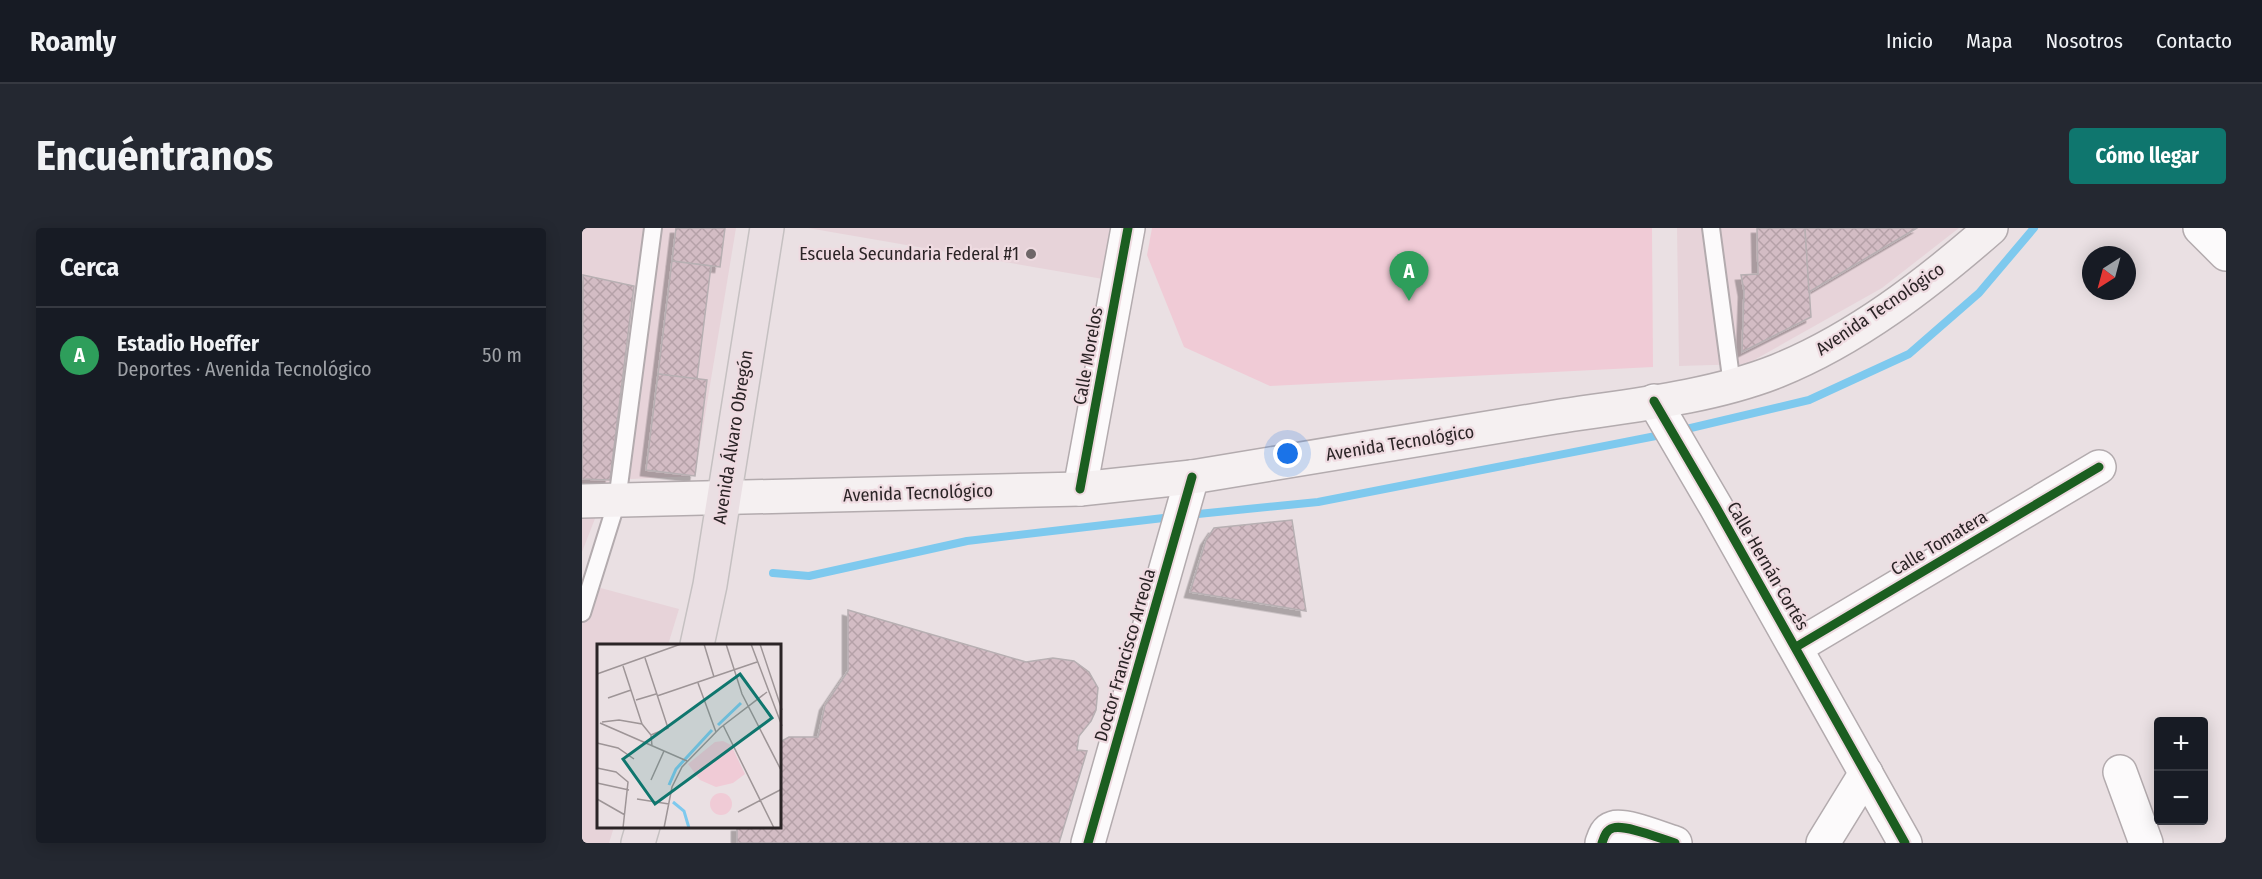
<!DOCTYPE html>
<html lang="es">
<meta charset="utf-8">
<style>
body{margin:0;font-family:"Fira Sans Condensed",sans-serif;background:#242831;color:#f1f3f6}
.controls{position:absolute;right:18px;bottom:18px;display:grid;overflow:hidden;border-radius:6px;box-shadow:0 3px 15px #0003}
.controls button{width:54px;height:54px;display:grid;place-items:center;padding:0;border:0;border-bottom:2px solid #363941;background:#171b24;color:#f1f3f6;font:30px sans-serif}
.compass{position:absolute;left:1500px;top:18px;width:54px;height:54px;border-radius:50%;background:#171b24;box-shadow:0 3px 15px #0003;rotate:216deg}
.you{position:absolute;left:706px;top:226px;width:21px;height:21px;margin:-15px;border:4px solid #fff;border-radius:50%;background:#1a73e8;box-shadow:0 0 0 9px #1a73e833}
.badge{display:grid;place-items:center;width:39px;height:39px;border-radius:50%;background:#0f766e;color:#fff;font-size:20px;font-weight:700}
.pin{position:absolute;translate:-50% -50px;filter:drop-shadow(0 2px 3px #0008)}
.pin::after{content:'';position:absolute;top:32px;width:21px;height:18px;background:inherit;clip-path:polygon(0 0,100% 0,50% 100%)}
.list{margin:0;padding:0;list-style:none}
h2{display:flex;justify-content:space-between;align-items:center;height:78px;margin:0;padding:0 24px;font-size:26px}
h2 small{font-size:20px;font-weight:400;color:#9ea1a6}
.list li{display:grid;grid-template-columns:39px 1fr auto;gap:18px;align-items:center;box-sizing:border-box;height:96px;padding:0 24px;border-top:2px solid #363941}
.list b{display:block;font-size:22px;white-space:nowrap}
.list p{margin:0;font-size:20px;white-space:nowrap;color:#9ea1a6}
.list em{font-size:20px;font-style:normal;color:#9ea1a6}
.map{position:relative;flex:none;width:1644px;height:615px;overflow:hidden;border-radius:6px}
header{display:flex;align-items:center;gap:36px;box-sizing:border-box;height:84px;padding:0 30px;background:#171b24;border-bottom:2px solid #363941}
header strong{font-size:28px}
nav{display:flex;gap:33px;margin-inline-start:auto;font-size:21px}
.intro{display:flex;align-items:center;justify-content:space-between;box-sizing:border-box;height:144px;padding:0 36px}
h1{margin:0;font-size:42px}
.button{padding:15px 27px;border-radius:6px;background:#0f766e;color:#fff;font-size:21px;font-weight:700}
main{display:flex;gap:36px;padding:0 36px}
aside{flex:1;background:#171b24;border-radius:6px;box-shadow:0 3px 15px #0003}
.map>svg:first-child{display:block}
.built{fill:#e7d3d9}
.pitch{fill:#f0cbd6}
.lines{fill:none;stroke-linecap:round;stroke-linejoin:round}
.stream{stroke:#7ec9ee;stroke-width:8}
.building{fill:url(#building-cross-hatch);stroke:#b7afb2;stroke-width:1.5;filter:url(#shadow)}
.service-casing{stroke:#b3abae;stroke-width:20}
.minor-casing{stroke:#b3abae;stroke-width:36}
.tertiary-casing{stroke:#b3abae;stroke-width:36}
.secondary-casing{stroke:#b3abae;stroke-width:36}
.trunk-casing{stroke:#c5c0c1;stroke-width:36}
.service{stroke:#fcfafb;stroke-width:16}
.minor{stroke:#fcfafb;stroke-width:33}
.tertiary{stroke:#fcfafb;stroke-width:33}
.secondary{stroke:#f5f0f1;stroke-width:33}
.trunk{stroke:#eadfe3;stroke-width:33}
.cycleway-casing{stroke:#efdbe1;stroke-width:13}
.cycleway{stroke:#1b5e20;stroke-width:9}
.poi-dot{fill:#6e6668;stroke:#efdbe1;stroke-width:2}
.labels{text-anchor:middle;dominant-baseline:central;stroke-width:4.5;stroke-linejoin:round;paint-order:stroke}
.poi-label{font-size:18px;fill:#2b2426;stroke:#efdbe1;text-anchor:end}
.street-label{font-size:18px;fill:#2b2426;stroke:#efdbe1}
.inset-river{fill:none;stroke:#7ec9ee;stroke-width:3}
.inset-road{fill:none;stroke:#9e9597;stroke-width:1.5}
.view{fill:#0f766e;fill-opacity:0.15;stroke:#0f766e;stroke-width:3}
.inset-edge{fill:none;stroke:#2b2426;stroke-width:3}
</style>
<header>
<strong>Roamly</strong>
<nav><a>Inicio</a><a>Mapa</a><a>Nosotros</a><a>Contacto</a></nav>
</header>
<div class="intro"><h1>Encuéntranos</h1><a class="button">Cómo llegar</a></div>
<main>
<aside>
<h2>Cerca<small></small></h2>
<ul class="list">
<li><span class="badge" style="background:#2e9e5b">A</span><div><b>Estadio Hoeffer</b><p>Deportes · Avenida Tecnológico</p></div><em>50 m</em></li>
</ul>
</aside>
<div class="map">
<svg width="1644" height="615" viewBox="0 0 1644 615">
<defs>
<pattern id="building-cross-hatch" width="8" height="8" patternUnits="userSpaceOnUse" patternTransform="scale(1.5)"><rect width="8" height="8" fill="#d3bcc4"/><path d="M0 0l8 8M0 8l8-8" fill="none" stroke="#b5a1a8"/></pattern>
<filter id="shadow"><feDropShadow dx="-5.5" dy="5.5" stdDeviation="0" flood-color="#0004"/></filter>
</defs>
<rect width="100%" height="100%" fill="#eae0e3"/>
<g class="built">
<polygon points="0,0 154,0 113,248 28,252 0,324"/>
<polygon points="226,0 529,0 521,51"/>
<polygon points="1095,0 1377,0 1300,60 1165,136 1097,138"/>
<polygon points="0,355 97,381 86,417 16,417 16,598 32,599 27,615 0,615"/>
</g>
<polygon class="pitch" points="570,0 1070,0 1071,139 688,158 602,119 565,27"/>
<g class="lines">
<g class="stream">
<polyline points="1096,203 1227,172 1327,126 1397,65 1452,0"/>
<polyline points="606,287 736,274 1084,206"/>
<polyline points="191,345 227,348 385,313 590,289"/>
</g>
</g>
<g class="building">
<polygon points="94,0 143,0 138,39 90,33"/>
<polygon points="1175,0 1223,0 1229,89 1160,124 1162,63 1159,47 1176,46"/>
<polygon points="1223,0 1335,0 1227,64"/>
<polygon points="90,33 129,38 115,151 76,146"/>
<polygon points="1,47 52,58 28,252 0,251"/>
<polygon points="76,146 125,152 113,248 64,242"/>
<polygon points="710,292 724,383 608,364 624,312 632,300"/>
<polygon points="266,382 444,434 471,430 492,433 507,444 516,460 514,482 509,493 497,508 495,522 505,523 477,615 155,615 155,598 198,598 198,514 207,509 236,509 243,477 266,443"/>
</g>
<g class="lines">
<g class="service-casing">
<g id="service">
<polyline points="1129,0 1150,157"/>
<polyline points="0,385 35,273 71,0"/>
</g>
</g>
<g class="minor-casing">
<g id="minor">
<polyline points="1618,0 1644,26"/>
<polyline points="1072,173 1134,279 1323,615"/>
<polyline points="498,261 546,0"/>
<polyline points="1214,419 1517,239"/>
<polyline points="1538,544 1564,615"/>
<path d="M1020,615C1022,609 1024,602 1031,600C1044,596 1079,611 1093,615"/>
<polyline points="1241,615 1284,545"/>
</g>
</g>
<g class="tertiary-casing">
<polyline id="tertiary" points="506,615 610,249"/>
</g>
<g class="secondary-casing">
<path id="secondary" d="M0,273L498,261L610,249C731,229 852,209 973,189C1044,178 1127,170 1195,143C1274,111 1345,56 1409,0"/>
</g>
<g class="trunk-casing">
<g id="trunk">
<polyline points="115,417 128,357 185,0"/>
<polyline points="56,615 61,598"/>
</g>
</g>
<use href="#service" class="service"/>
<use href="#minor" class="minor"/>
<use href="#tertiary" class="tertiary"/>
<use href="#secondary" class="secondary"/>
<use href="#trunk" class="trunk"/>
<g class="cycleway-casing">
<g id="cycleway">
<polyline points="1072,173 1134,279 1323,615"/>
<polyline points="498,261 546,0"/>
<polyline points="1214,419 1517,239"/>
<polyline points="506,615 610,249"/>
<path d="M1020,615C1022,609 1024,602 1031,600C1044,596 1079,611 1093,615"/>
</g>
</g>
<use href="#cycleway" class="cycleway"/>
</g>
<circle class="poi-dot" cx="449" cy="26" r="6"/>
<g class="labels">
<g class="poi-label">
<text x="437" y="26">Escuela Secundaria Federal #1</text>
</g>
<g class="street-label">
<text transform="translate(1298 81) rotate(-34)">Avenida Tecnológico</text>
<text transform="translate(506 128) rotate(-80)">Calle Morelos</text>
<text transform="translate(151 209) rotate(-81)">Avenida Álvaro Obregón</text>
<text transform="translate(818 215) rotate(-9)">Avenida Tecnológico</text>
<text transform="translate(336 265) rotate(-2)">Avenida Tecnológico</text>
<text transform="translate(1357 315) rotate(-31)">Calle Tomatera</text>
<text transform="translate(1186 338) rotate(60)">Calle Hernán Cortés</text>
<text transform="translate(543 427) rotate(-74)">Doctor Francisco Arreola</text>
</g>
</g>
<g transform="translate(15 416)">
<rect width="184" height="184" fill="#eae0e3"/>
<path d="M113 160a11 11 0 1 1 22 0a11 11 0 1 1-22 0Z" fill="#f0cbd6"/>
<path d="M126,97L134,101L148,130L136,139L119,143L103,136L91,120L118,98Z" fill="#f0cbd6"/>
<path class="inset-river" d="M121,81L144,59M72,141L79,125L115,86M76,158L87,167L92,184"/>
<path class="inset-road" d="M107,0L117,33M129,0L145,50L185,128M154,0L185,82M163,0L185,66M48,14L71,84L54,91M26,22L45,80M0,30L84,0M101,39L119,88M60,52L160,18M11,54L34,46M39,56L59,50M5,78L22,76L45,80L54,91L55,102M3,79L90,117M126,81L177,184M0,99L21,104L37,115M0,124L19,128L31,138L26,184M54,136L67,107M0,139L32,146M0,155L28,171M40,155L72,160M141,168L185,145M67,184L75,143L85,123L123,84L170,48"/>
<path class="view" d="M143,30L175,74L58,160L26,115Z"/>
<rect width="184" height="184" class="inset-edge"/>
</g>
</svg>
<div class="controls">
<button>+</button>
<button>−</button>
</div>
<svg class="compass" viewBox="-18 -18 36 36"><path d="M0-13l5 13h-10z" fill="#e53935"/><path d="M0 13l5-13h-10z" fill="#9ea1a6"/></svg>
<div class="you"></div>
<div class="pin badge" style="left:827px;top:73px;background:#2e9e5b">A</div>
</div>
</main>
